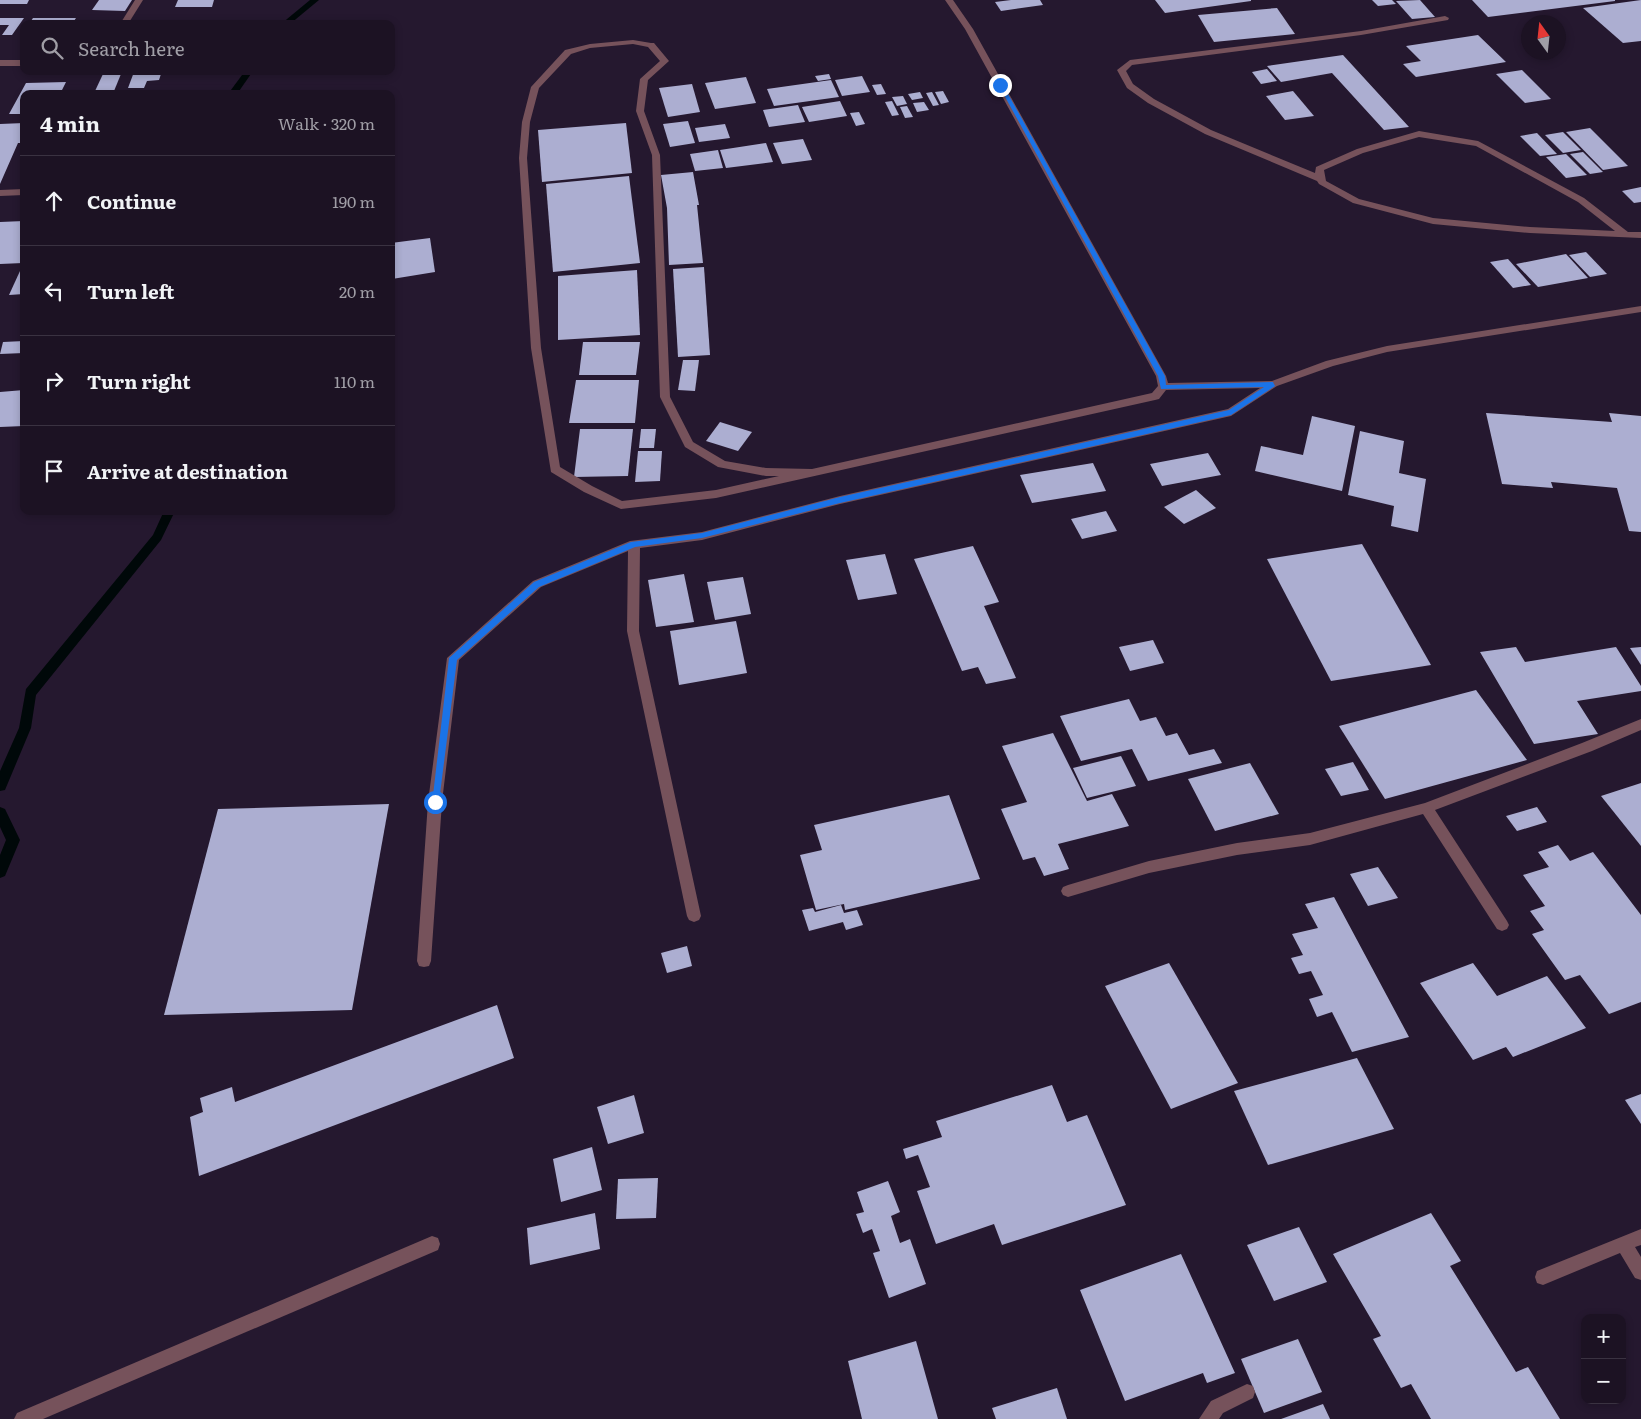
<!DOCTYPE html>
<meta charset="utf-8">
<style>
body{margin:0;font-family:Literata,serif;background:#251b2b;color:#f1f3f6}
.controls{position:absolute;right:15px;bottom:15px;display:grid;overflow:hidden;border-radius:10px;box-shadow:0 2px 8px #0003}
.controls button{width:45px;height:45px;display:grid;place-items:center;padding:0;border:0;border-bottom:1px solid #3a3241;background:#1c1223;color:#f1f3f6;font:25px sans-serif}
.compass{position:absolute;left:1521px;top:15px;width:45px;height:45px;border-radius:50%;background:#1c1223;box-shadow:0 2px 8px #0003;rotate:345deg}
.stop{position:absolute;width:15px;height:15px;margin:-11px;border:4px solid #1a73e8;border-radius:50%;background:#fff}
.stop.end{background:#1a73e8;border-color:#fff;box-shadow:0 1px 5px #0008}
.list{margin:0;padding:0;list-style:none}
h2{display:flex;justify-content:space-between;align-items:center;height:65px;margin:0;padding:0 20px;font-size:21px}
h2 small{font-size:16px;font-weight:400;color:#a09ea6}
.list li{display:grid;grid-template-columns:32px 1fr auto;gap:15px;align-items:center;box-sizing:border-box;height:90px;padding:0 20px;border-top:1px solid #3a3241}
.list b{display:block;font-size:19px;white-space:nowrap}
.list em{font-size:16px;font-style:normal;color:#a09ea6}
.icon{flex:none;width:28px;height:28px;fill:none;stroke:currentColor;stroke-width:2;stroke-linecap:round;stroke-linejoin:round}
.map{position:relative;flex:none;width:1641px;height:1419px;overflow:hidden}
.search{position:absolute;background:#1c1223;box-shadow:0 2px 8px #0003;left:20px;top:20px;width:375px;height:55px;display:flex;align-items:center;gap:12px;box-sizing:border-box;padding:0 18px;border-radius:10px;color:#a09ea6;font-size:19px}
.panel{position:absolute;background:#1c1223;box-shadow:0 2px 8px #0003;left:20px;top:90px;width:375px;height:425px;border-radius:10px}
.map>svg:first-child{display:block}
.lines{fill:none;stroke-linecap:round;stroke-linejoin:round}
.stream{fill:#000809;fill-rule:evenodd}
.building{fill:#acaed1}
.minor{fill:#76525b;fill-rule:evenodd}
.route{fill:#1a73e8}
</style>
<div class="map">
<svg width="1641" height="1419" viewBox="0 0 1641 1419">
<rect width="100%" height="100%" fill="#25182f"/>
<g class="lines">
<g class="stream">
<polygon points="310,0 319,0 290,24 281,24"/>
<polygon points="245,71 253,71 237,94 228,94"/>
<polygon points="164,511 175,511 161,540 36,695 31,728 5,790 0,791 0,771 19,728 26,689 153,535"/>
<polygon points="0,807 5,809 20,840 5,876 0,878 0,855 6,840 0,827"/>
</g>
</g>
<g class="building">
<polygon points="0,0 29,0 27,4 0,4"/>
<polygon points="99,0 132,0 125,11 92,10"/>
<polygon points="178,0 214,0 212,7 175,7"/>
<polygon points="1011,0 1040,0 1043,5 1001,11 995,2"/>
<polygon points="1155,0 1251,0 1251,1 1165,13"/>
<polygon points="1372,0 1392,0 1396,4 1378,6"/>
<polygon points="1420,0 1435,17 1412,19 1396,1"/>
<polygon points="1472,0 1615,0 1615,1 1488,17"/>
<polygon points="1641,0 1641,41 1623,43 1583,8"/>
<polygon points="1277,8 1295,34 1214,42 1198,15"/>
<polygon points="0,18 24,18 12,35 2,35 9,25 0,25"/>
<polygon points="33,18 76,18 72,24 29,24"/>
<polygon points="1478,35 1506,62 1416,77 1403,64 1421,61 1406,46"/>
<polygon points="1343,55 1409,127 1384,130 1332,73 1281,82 1267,66"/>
<polygon points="1267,69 1277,81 1261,84 1252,72"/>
<polygon points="1522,70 1551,99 1525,103 1496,74"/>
<polygon points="162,71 159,80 147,81 144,88 128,88 134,72"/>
<polygon points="103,74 121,74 114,91 95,91"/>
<polygon points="829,74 831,79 818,81 815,76"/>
<polygon points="862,76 870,92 842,96 835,80"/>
<polygon points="746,77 756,103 715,109 705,83"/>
<polygon points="831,80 839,97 774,106 767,89"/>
<polygon points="66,82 60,94 24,94 24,114 9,114 26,83"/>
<polygon points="692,84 700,112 668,117 659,88"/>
<polygon points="881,84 886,94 877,95 872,85"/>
<polygon points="943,91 949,102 941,104 935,92"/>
<polygon points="1293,91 1314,116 1285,120 1266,96"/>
<polygon points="920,92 923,98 912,100 908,94"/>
<polygon points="932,92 939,105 933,106 926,93"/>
<polygon points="903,96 907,104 897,106 892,97"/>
<polygon points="840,101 847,116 809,122 802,107"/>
<polygon points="892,101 899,115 892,116 885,102"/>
<polygon points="924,102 929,110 917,112 913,103"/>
<polygon points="798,105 805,122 769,127 763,110"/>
<polygon points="907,106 913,117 905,118 900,107"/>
<polygon points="859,112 865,124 856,126 850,113"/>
<polygon points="688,121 695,143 670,147 663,124"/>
<polygon points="24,123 24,143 18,143 0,184 0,124"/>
<polygon points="626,123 632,173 542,182 538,130"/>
<polygon points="725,124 730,138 699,142 695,128"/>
<polygon points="1590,128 1628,166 1603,170 1566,132"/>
<polygon points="1563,132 1581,150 1563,153 1545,135"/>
<polygon points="1537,133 1557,154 1540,156 1520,136"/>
<polygon points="803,139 812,160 782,164 773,143"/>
<polygon points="766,143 773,162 726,168 720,150"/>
<polygon points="718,150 723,168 695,171 690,154"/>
<polygon points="1583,152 1603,172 1590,174 1570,154"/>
<polygon points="1566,154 1587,175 1566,178 1546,157"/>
<polygon points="693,172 699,205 697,205 703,263 669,265 667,208 661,175"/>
<polygon points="629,176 640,263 553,272 546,184"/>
<polygon points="1641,187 1641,202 1634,203 1622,191"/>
<polygon points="24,221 21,229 24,229 23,263 0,264 0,222"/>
<polygon points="430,238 435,272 392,279 391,243"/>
<polygon points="1586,252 1607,274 1590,277 1569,255"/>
<polygon points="1566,254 1588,278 1538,287 1516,264"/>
<polygon points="1508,259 1531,285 1513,288 1490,262"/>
<polygon points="704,267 710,355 678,357 673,269"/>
<polygon points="637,270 640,335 558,340 558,276"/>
<polygon points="20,271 24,271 24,294 9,295"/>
<polygon points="24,341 24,353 0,354 3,342"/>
<polygon points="583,342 640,342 636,375 579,375"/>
<polygon points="683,360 699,360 695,391 678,390"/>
<polygon points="576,380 639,380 635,423 569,423"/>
<polygon points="24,390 24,426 0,427 0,392"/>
<polygon points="1486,413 1612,422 1609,413 1641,416 1641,532 1629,531 1617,488 1551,482 1553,488 1502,484"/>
<polygon points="1312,416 1355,426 1342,491 1255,471 1261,446 1303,455"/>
<polygon points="720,422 752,432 738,451 706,441"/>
<polygon points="580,429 633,429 628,476 574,477"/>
<polygon points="641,429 656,429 654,448 639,448"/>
<polygon points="1360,431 1404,441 1399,473 1426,479 1418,532 1391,526 1394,506 1348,495"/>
<polygon points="638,451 662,451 660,481 635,482"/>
<polygon points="1208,453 1221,475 1162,486 1150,464"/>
<polygon points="1093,463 1106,491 1032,503 1020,475"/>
<polygon points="1196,490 1216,508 1184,524 1164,507"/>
<polygon points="1106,511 1117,531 1082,539 1071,519"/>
<polygon points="1362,544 1431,665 1331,681 1267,559"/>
<polygon points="973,546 999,602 984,606 1016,678 986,684 978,667 962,671 914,559"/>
<polygon points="885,554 897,594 858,600 846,560"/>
<polygon points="684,574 694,622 656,627 648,580"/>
<polygon points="743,577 751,614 715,620 707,582"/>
<polygon points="736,621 747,673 679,685 670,631"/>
<polygon points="1153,640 1164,663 1130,671 1119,647"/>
<polygon points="1516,647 1525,662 1616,647 1641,686 1641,691 1577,701 1598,734 1534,744 1480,652"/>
<polygon points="1641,647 1641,665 1630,648"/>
<polygon points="1476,690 1527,760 1385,799 1339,726"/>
<polygon points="1129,699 1140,721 1156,717 1166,736 1177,733 1189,755 1214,749 1222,763 1148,781 1132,749 1081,761 1060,716"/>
<polygon points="1053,733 1087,801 1112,794 1129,826 1058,844 1069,869 1044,876 1035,857 1023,860 1001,809 1027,802 1002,746"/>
<polygon points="1121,756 1136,786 1087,798 1073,768"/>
<polygon points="1353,762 1369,790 1341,796 1325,769"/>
<polygon points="1250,763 1279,814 1215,831 1188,779"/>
<polygon points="1641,783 1641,846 1601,796"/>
<polygon points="949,795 980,879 845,910 844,904 816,910 800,855 822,850 814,825"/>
<polygon points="389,804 352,1010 164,1015 218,809"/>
<polygon points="1537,807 1547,822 1517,831 1506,816"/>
<polygon points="1558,845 1570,861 1593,852 1641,915 1641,1002 1609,1014 1580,975 1565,980 1532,934 1544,930 1530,911 1545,906 1523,875 1549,867 1538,852"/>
<polygon points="1378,867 1398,898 1368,906 1350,874"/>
<polygon points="1334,897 1409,1037 1352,1052 1332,1012 1317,1017 1309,999 1323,995 1311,971 1299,974 1291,958 1303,955 1292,934 1318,928 1305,904"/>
<polygon points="841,905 844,913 857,910 863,925 846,930 843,922 809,931 802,910 813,908 815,912"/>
<polygon points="687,946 692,966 667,973 661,953"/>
<polygon points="1169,963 1238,1083 1171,1109 1105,986"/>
<polygon points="1473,963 1497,996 1547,976 1586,1028 1513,1057 1506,1047 1473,1060 1420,983"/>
<polygon points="497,1005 514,1058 199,1176 190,1117 203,1112 200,1098 232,1087 235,1102"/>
<polygon points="1357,1058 1394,1129 1268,1165 1234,1091"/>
<polygon points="1052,1085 1067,1122 1087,1115 1126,1205 1002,1245 994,1224 936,1244 917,1191 930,1187 918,1155 906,1159 903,1149 942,1137 936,1121"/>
<polygon points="1641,1094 1641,1124 1625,1100"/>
<polygon points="634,1095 644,1133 608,1144 597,1107"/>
<polygon points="592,1147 602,1190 561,1202 553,1159"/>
<polygon points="658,1178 656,1218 616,1219 618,1179"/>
<polygon points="888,1181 900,1212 891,1216 900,1243 910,1239 926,1284 889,1298 873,1253 880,1251 872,1229 863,1233 856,1214 864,1212 857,1192"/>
<polygon points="595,1213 600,1249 530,1265 527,1228"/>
<polygon points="1431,1213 1461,1261 1450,1266 1516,1372 1528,1367 1560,1419 1431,1419 1411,1384 1401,1388 1373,1339 1381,1336 1333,1254"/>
<polygon points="1299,1227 1327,1282 1274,1301 1247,1245"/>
<polygon points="1181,1254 1235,1373 1207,1383 1203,1373 1125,1401 1080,1290"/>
<polygon points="1298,1339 1322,1392 1264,1413 1241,1359"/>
<polygon points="916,1341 938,1419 862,1419 848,1361"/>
<polygon points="1057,1388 1067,1419 996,1419 992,1408"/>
<polygon points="1323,1404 1330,1419 1281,1419"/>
</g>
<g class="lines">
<g class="minor">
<polygon points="135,0 143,0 128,24 120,24"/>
<path d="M945,0H953L973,29L1166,376L1168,383L1272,381L1326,361L1387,346L1641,306V312L1387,352L1333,366L1277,386L1231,416L840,504L702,540L640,548L639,631L701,916L699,920L694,922L689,920L687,916L627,631L628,551L541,587L459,660L442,802L431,961L429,966L424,967L419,966L417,961L428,802L447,658L533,581L630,541L702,532L840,496L1228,409L1260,388L1166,390L1159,399L1155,400L716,498L621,509L584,492L551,472L531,348L519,158L522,122L531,87L565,50L590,44L633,40L651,43H654L669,61L648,80L644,111L660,155L670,397L693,442L725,461L766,468L812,469L1152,393L1158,386L1156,376L965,29ZM633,44L648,47L660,61L640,79L636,111L652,155L660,397L685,447L718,467L766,476H779L716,490L622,501L592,486L560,467L541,348L527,158L530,122L539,88L571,54L590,48Z"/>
<path d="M1445,16L1449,18L1448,20L1361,35L1132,65L1126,71L1133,84L1154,99L1211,130L1315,173L1316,167L1357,149L1419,131L1478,141L1584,198L1628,232H1641V238L1530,233L1433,224L1353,203L1319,184L1317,181L1205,134L1148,103L1127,88L1117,70L1130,60L1361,31ZM1419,137L1476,146L1578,202L1615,231L1530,227L1433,218L1359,199L1326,181L1324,170L1363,153Z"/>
<rect x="0" y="60" width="24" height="6"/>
<polygon points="24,189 24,195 0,196 0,190"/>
<polygon points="1641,719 1641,730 1592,751 1435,810 1507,921 1509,925 1507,929 1502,931 1497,929 1423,814 1310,845 1237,855 1149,873 1068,897 1063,895 1061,891 1063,887 1068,885 1149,861 1237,843 1310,833 1425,803 1582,743"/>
<polygon points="1641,1229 1641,1245 1635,1247 1641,1257 1641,1280 1635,1278 1620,1253 1543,1285 1537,1283 1535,1277 1537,1271"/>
<polygon points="432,1236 438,1238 440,1244 438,1250 43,1419 14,1419 17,1413"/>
<polygon points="1247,1384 1253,1386 1255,1392 1253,1398 1223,1413 1219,1419 1199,1419 1211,1401"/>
</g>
</g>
<polygon class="route" points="998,84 1003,85 1165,376 1166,385 1273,382 1275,386 1231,415 840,503 702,538 635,547 539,587 457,660 439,802 435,805 432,804 449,658 534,582 631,542 702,533 840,497 1229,410 1264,387 1161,389 1158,376"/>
</svg>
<div class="controls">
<button>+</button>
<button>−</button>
</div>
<svg class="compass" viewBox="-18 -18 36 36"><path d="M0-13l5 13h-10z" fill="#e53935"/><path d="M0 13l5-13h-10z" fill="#a09ea6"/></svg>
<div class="stop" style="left:435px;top:802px"></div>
<div class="stop end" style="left:1000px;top:85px"></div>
<div class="search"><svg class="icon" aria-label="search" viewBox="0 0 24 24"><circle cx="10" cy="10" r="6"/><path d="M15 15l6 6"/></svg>Search here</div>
<section class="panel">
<h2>4 min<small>Walk · 320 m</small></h2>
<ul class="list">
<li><svg class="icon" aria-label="ahead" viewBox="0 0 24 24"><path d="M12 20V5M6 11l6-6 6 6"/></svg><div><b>Continue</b></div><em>190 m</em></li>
<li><svg class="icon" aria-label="left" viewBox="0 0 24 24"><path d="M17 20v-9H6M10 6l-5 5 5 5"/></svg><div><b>Turn left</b></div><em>20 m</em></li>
<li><svg class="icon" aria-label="right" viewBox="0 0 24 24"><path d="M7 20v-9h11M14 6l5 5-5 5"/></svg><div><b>Turn right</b></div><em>110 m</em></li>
<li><svg class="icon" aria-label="arrive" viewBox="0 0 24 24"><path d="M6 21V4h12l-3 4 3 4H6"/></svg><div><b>Arrive at destination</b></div></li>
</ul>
</section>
</div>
